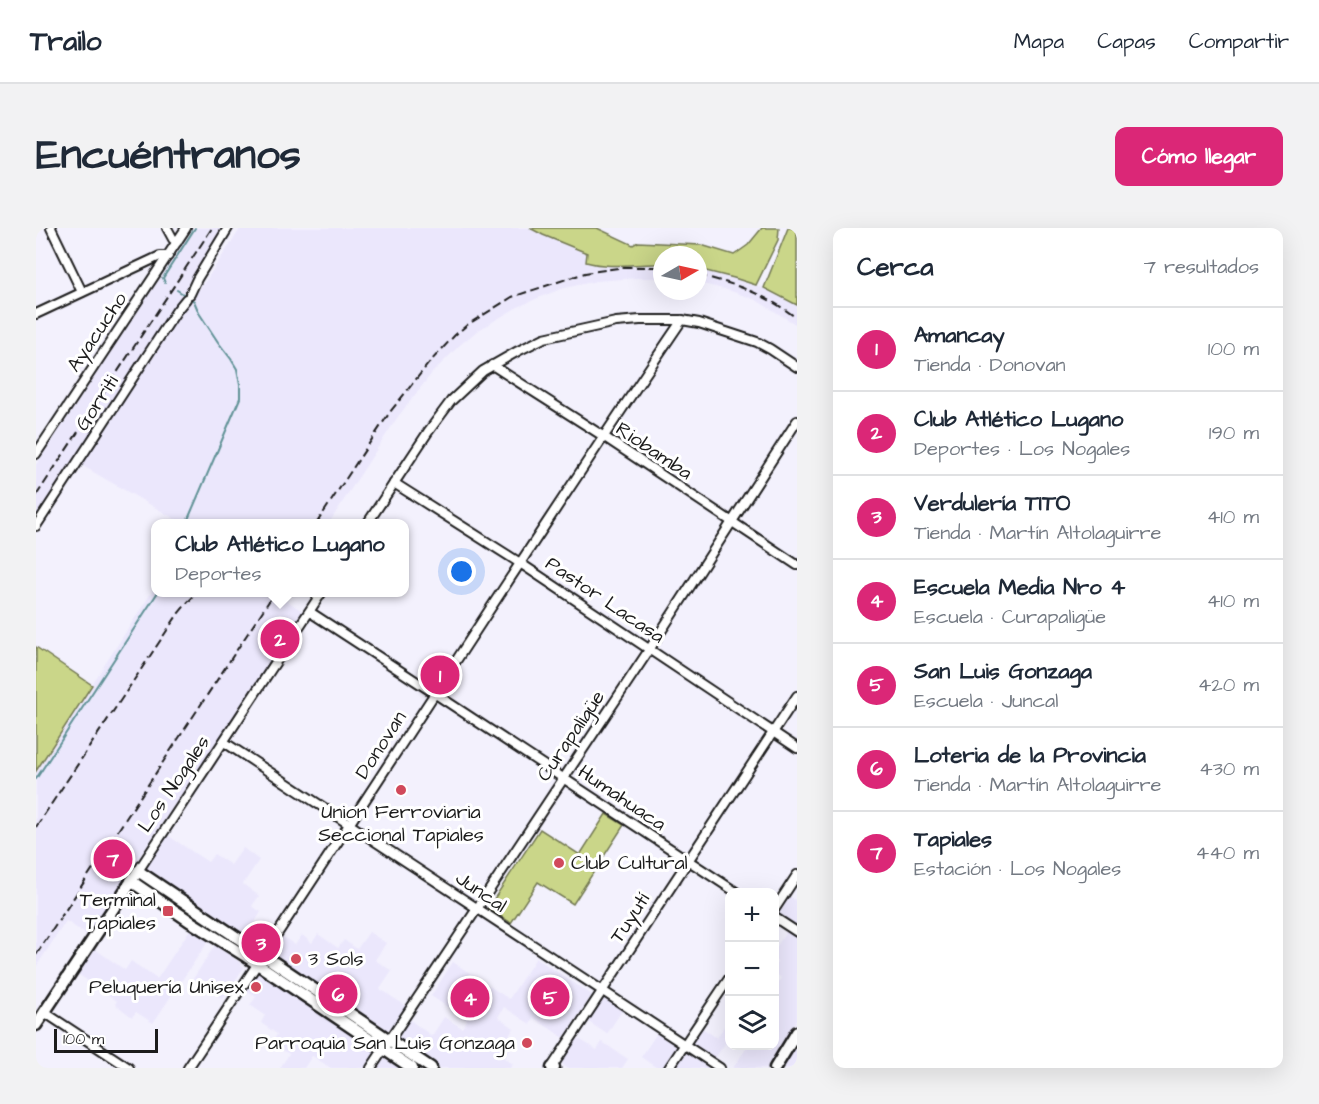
<!DOCTYPE html>
<html lang="es">
<meta charset="utf-8">
<style>
body{margin:0;font-family:"Architects Daughter",sans-serif;background:#f2f2f3;color:#1f2937}
.controls{position:absolute;right:18px;bottom:18px;display:grid;overflow:hidden;border-radius:12px;box-shadow:0 6px 24px #0002}
.controls button{width:54px;height:54px;display:grid;place-items:center;padding:0;border:0;border-bottom:2px solid #e0e1e3;background:#fff;color:#1f2937;font:30px sans-serif}
.compass{position:absolute;left:617px;top:18px;width:54px;height:54px;border-radius:50%;background:#fff;box-shadow:0 6px 24px #0002;rotate:81deg}
.scale{position:absolute;left:18px;bottom:15px;width:104px;box-sizing:border-box;padding-left:6px;border:3px solid #1c1c1c;border-top:0;font-size:16px;line-height:21px;white-space:nowrap;color:#1c1c1c;-webkit-text-stroke:4px #fff;paint-order:stroke}
.you{position:absolute;left:426px;top:344px;width:21px;height:21px;margin:-15px;border:4px solid #fff;border-radius:50%;background:#1a73e8;box-shadow:0 0 0 9px #1a73e833}
.badge{display:grid;place-items:center;width:39px;height:39px;border-radius:50%;background:#db2777;color:#fff;font-size:20px;font-weight:700}
.pin{position:absolute;translate:-50% -50%;border:3px solid #fff;box-shadow:0 2px 6px #0006}
.popup{position:absolute;left:115px;top:291px;width:258px;height:78px;box-sizing:border-box;display:grid;place-content:center;border-radius:12px;background:#fff;filter:drop-shadow(0 2px 4px #0005);font-size:20px;white-space:nowrap;color:#747a83}
.popup b{font-size:22px;color:#1f2937}
.popup::after{content:'';position:absolute;left:50%;top:100%;margin-left:-12px;border:12px solid transparent;border-top-color:#fff}
.list{margin:0;padding:0;list-style:none}
h2{display:flex;justify-content:space-between;align-items:center;height:78px;margin:0;padding:0 24px;font-size:26px}
h2 small{font-size:20px;font-weight:400;color:#747a83}
.list li{display:grid;grid-template-columns:39px 1fr auto;gap:18px;align-items:center;box-sizing:border-box;height:84px;padding:0 24px;border-top:2px solid #e0e1e3}
.list b{display:block;font-size:22px;white-space:nowrap}
.list p{margin:0;font-size:20px;white-space:nowrap;color:#747a83}
.list em{font-size:20px;font-style:normal;color:#747a83}
.icon{flex:none;width:33px;height:33px;fill:none;stroke:currentColor;stroke-width:2;stroke-linecap:round;stroke-linejoin:round}
.map{position:relative;flex:none;width:761px;height:840px;overflow:hidden;border-radius:12px}
header{display:flex;align-items:center;gap:36px;box-sizing:border-box;height:84px;padding:0 30px;background:#fff;border-bottom:2px solid #e0e1e3}
header strong{font-size:28px}
nav{display:flex;gap:33px;margin-inline-start:auto;font-size:21px}
.intro{display:flex;align-items:center;justify-content:space-between;box-sizing:border-box;height:144px;padding:0 36px}
h1{margin:0;font-size:42px}
.button{padding:15px 27px;border-radius:12px;background:#db2777;color:#fff;font-size:21px;font-weight:700}
main{display:flex;gap:36px;padding:0 36px}
aside{flex:1;background:#fff;border-radius:12px;box-shadow:0 6px 24px #0002}
.map>svg:first-child{display:block}
.built{fill:#ebe7fc}
.green{fill:#cad689;stroke:#737952;stroke-width:1.5}
.lines{fill:none;stroke-linecap:round;stroke-linejoin:round}
.stream{stroke:#619296;stroke-width:2}
.minor-casing{stroke:#1c1c1c;stroke-width:12}
.tertiary-casing{stroke:#1c1c1c;stroke-width:15}
.secondary-casing{stroke:#1c1c1c;stroke-width:15}
.minor{stroke:#fff;stroke-width:8}
.tertiary{stroke:#fff;stroke-width:10}
.secondary{stroke:#fff;stroke-width:10}
.rail{stroke:#1c1c1c;stroke-width:2;stroke-dasharray:9 4.5;stroke-linecap:butt}
.poi-dot{fill:#d1495b;stroke:#fff;stroke-width:2}
.labels{text-anchor:middle;dominant-baseline:central;stroke-width:6;stroke-linejoin:round;paint-order:stroke}
.street-label{font-size:20px;fill:#1c1c1c;stroke:#fff}
.poi-label{font-size:20px;fill:#1c1c1c;stroke:#fff;text-anchor:end}
</style>
<header>
<strong>Trailo</strong>
<nav><a>Mapa</a><a>Capas</a><a>Compartir</a></nav>
</header>
<div class="intro"><h1>Encuéntranos</h1><a class="button">Cómo llegar</a></div>
<main>
<div class="map">
<svg width="761" height="840" viewBox="0 0 761 840">
<rect width="100%" height="100%" fill="#f3f1fd"/>
<filter id="ink" filterUnits="userSpaceOnUse"><feTurbulence type="fractalNoise" baseFrequency=".0167" numOctaves="2"/><feDisplacementMap in="SourceGraphic" scale="12" xChannelSelector="R" yChannelSelector="G"/><feConvolveMatrix kernelMatrix="1 2 1 2 8 2 1 2 1" color-interpolation-filters="sRGB"/></filter>
<g filter="url(#ink)">
<g class="built">
<polygon points="157,0 192,0 0,290 0,237"/>
<polygon points="205,0 494,0 507,7 551,25 608,36 626,36 626,50 601,50 560,53 525,61 502,70 480,80 441,103 425,116 396,145 361,190 293,295 146,295 45,237 143,88 171,51"/>
<polygon points="662,41 698,50 728,60 761,77 761,97 720,72 692,62 662,55"/>
<polygon points="119,359 119,364 248,365 245,369 268,384 51,707 30,693 0,739 0,543"/>
<polygon points="128,605 172,634 178,626 195,637 207,620 223,632 207,656 223,668 216,678 225,684 219,694 237,705 228,718 223,719 109,645 107,638"/>
<polygon points="750,666 761,673 761,699 740,684"/>
<polygon points="155,700 173,712 117,795 100,784 96,789 79,776 81,773 42,746 59,721 89,742 95,733 121,751"/>
<polygon points="752,701 761,707 761,791 732,840 697,840 712,818 738,818 739,759 745,750 739,745 739,738 741,734 739,732 739,721"/>
<polygon points="333,704 350,715 339,732 356,743 344,761 370,778 356,799 349,803 234,726 233,724 243,706 259,717 266,707 276,715 282,706 302,720 308,712 321,721"/>
<polygon points="179,717 206,736 205,738 208,739 187,771 157,751"/>
<polygon points="500,730 556,767 528,810 498,790 494,796 468,779 462,789 478,800 467,817 474,821 468,830 477,836 474,840 404,840 362,812 360,807 370,789 396,808 408,789 426,800 431,792 395,768 417,734 473,771"/>
<polygon points="223,743 341,821 328,840 295,840 276,828 268,840 244,840 253,826 236,815 241,806 225,795 229,787 214,777 220,769 209,761 221,744"/>
<polygon points="566,769 569,770 587,781 571,806 551,793"/>
<polygon points="689,797 693,800 693,810 677,833 653,816 663,798 681,810"/>
<polygon points="621,805 640,818 640,822 628,840 621,840 605,829"/>
<polygon points="761,807 761,840 741,840"/>
<polygon points="540,809 561,822 566,814 592,831 586,840 531,840 527,837 526,833"/>
<polygon points="649,823 651,824 676,840 635,840 647,824"/>
<polygon points="346,827 350,828 369,840 337,840"/>
</g>
<g class="green">
<path d="M494,0H561L597,17L602,14L665,17L698,27L712,17L726,0H743L742,12L720,57L698,50L662,41V27H626V36C601,35 574,41 550,34L551,25L507,7Z"/>
<polygon points="752,0 761,0 761,77 728,60"/>
<polygon points="0,419 56,457 0,543"/>
<polygon points="570,586 588,597 537,676 502,654 475,695 452,680 504,601 544,627"/>
</g>
<g class="lines">
<g class="stream">
<polyline points="129,55 127,50 159,0"/>
<polyline points="141,62 158,73 163,85 182,114 195,131 201,141 204,156 204,170 150,296"/>
<polyline points="0,551 122,364"/>
</g>
<g class="minor-casing">
<g id="minor">
<polyline points="15,0 46,64"/>
<polyline points="131,0 137,11 141,14"/>
<polyline points="154,66 161,51 192,0"/>
<polyline points="0,86 124,28 132,28"/>
<polyline points="456,137 567,208 761,337"/>
<polyline points="0,226 150,0"/>
<polyline points="358,255 484,335 761,520"/>
<polyline points="331,296 392,204 415,173 447,143 482,123 508,110 580,94 604,92 646,92 663,95 721,114 734,121 761,139"/>
<polyline points="0,298 141,82 150,71"/>
<polyline points="274,384 398,465 700,664"/>
<polyline points="188,514 684,840"/>
<polyline points="102,643 286,364"/>
<polyline points="738,682 761,647"/>
<polyline points="738,689 761,704"/>
<polyline points="8,784 93,840"/>
<polyline points="516,839 761,468"/>
<path d="M152,840C319,592 478,339 646,92"/>
<polyline points="335,840 613,422 761,193"/>
<polyline points="633,840 694,749"/>
</g>
</g>
<g class="tertiary-casing">
<g id="tertiary">
<polyline points="95,653 155,694 211,729 376,840"/>
<polyline points="0,797 102,643 395,840"/>
<polyline points="516,840 518,840"/>
</g>
</g>
<g class="secondary-casing">
<polyline id="secondary" points="739,840 761,804"/>
</g>
<use href="#minor" class="minor"/>
<use href="#tertiary" class="tertiary"/>
<use href="#secondary" class="secondary"/>
<g class="rail">
<path d="M662,47C686,53 712,60 733,72C743,77 752,84 761,90"/>
<polyline points="0,268 176,0"/>
<polyline points="280,296 354,184 393,135 419,107 431,97 476,69 549,45 588,39 626,39"/>
<polyline points="0,599 142,386 152,374 162,364"/>
<polyline points="0,727 239,364"/>
</g>
</g>
</g>
<g class="poi-dot">
<circle cx="365" cy="562" r="6"/>
<circle cx="523" cy="635" r="6"/>
<rect x="126" y="677" width="12" height="12" rx="3"/>
<circle cx="260" cy="731" r="6"/>
<circle cx="220" cy="759" r="6"/>
<circle cx="491" cy="815" r="6"/>
</g>
<g class="labels">
<g class="street-label">
<text transform="translate(61 104) rotate(-56)">Ayacucho</text>
<text transform="translate(61 175) rotate(-57)">Gorriti</text>
<text transform="translate(618 223) rotate(34)">Riobamba</text>
<text transform="translate(569 372) rotate(34)">Pastor Lacasa</text>
<text transform="translate(535 508) rotate(-56)">Curapaligüe</text>
<text transform="translate(345 517) rotate(-57)">Donovan</text>
<text transform="translate(138 556) rotate(-56)">Los Nogales</text>
<text transform="translate(586 570) rotate(34)">Humahuaca</text>
<text transform="translate(445 664) rotate(34)">Juncal</text>
<text transform="translate(594 690) rotate(-57)">Tuyutí</text>
</g>
<g class="poi-label">
<text x="365" y="584" text-anchor="middle">Union Ferroviaria<tspan x="365" dy="23">Seccional Tapiales</tspan></text>
<text x="535" y="635" text-anchor="start">Club Cultural</text>
<text x="120" y="672">Terminal<tspan x="120" dy="23">Tapiales</tspan></text>
<text x="272" y="731" text-anchor="start">3 Sols</text>
<text x="208" y="759">Peluquería Unisex</text>
<text x="479" y="815">Parroquia San Luis Gonzaga</text>
</g>
</g>
</svg>
<div class="controls">
<button>+</button>
<button>−</button>
<button><svg class="icon" aria-label="layers" viewBox="0 0 24 24"><path d="M12 4l9 5-9 5-9-5zM3 14l9 5 9-5"/></svg></button>
</div>
<svg class="compass" viewBox="-18 -18 36 36"><path d="M0-13l5 13h-10z" fill="#e53935"/><path d="M0 13l5-13h-10z" fill="#747a83"/></svg>
<div class="scale">100 m</div>
<div class="you"></div>
<div class="pin badge" style="left:404px;top:447px">1</div>
<div class="pin badge" style="left:244px;top:411px">2</div>
<div class="popup"><b>Club Atlético Lugano</b>Deportes</div>
<div class="pin badge" style="left:225px;top:715px">3</div>
<div class="pin badge" style="left:434px;top:770px">4</div>
<div class="pin badge" style="left:514px;top:769px">5</div>
<div class="pin badge" style="left:302px;top:766px">6</div>
<div class="pin badge" style="left:77px;top:631px">7</div>
</div>
<aside>
<h2>Cerca<small>7 resultados</small></h2>
<ul class="list">
<li><span class="badge">1</span><div><b>Amancay</b><p>Tienda · Donovan</p></div><em>100 m</em></li>
<li><span class="badge">2</span><div><b>Club Atlético Lugano</b><p>Deportes · Los Nogales</p></div><em>190 m</em></li>
<li><span class="badge">3</span><div><b>Verdulería TITO</b><p>Tienda · Martín Altolaguirre</p></div><em>410 m</em></li>
<li><span class="badge">4</span><div><b>Escuela Media Nro 4</b><p>Escuela · Curapaligüe</p></div><em>410 m</em></li>
<li><span class="badge">5</span><div><b>San Luis Gonzaga</b><p>Escuela · Juncal</p></div><em>420 m</em></li>
<li><span class="badge">6</span><div><b>Loteria de la Provincia</b><p>Tienda · Martín Altolaguirre</p></div><em>430 m</em></li>
<li><span class="badge">7</span><div><b>Tapiales</b><p>Estación · Los Nogales</p></div><em>440 m</em></li>
</ul>
</aside>
</main>
